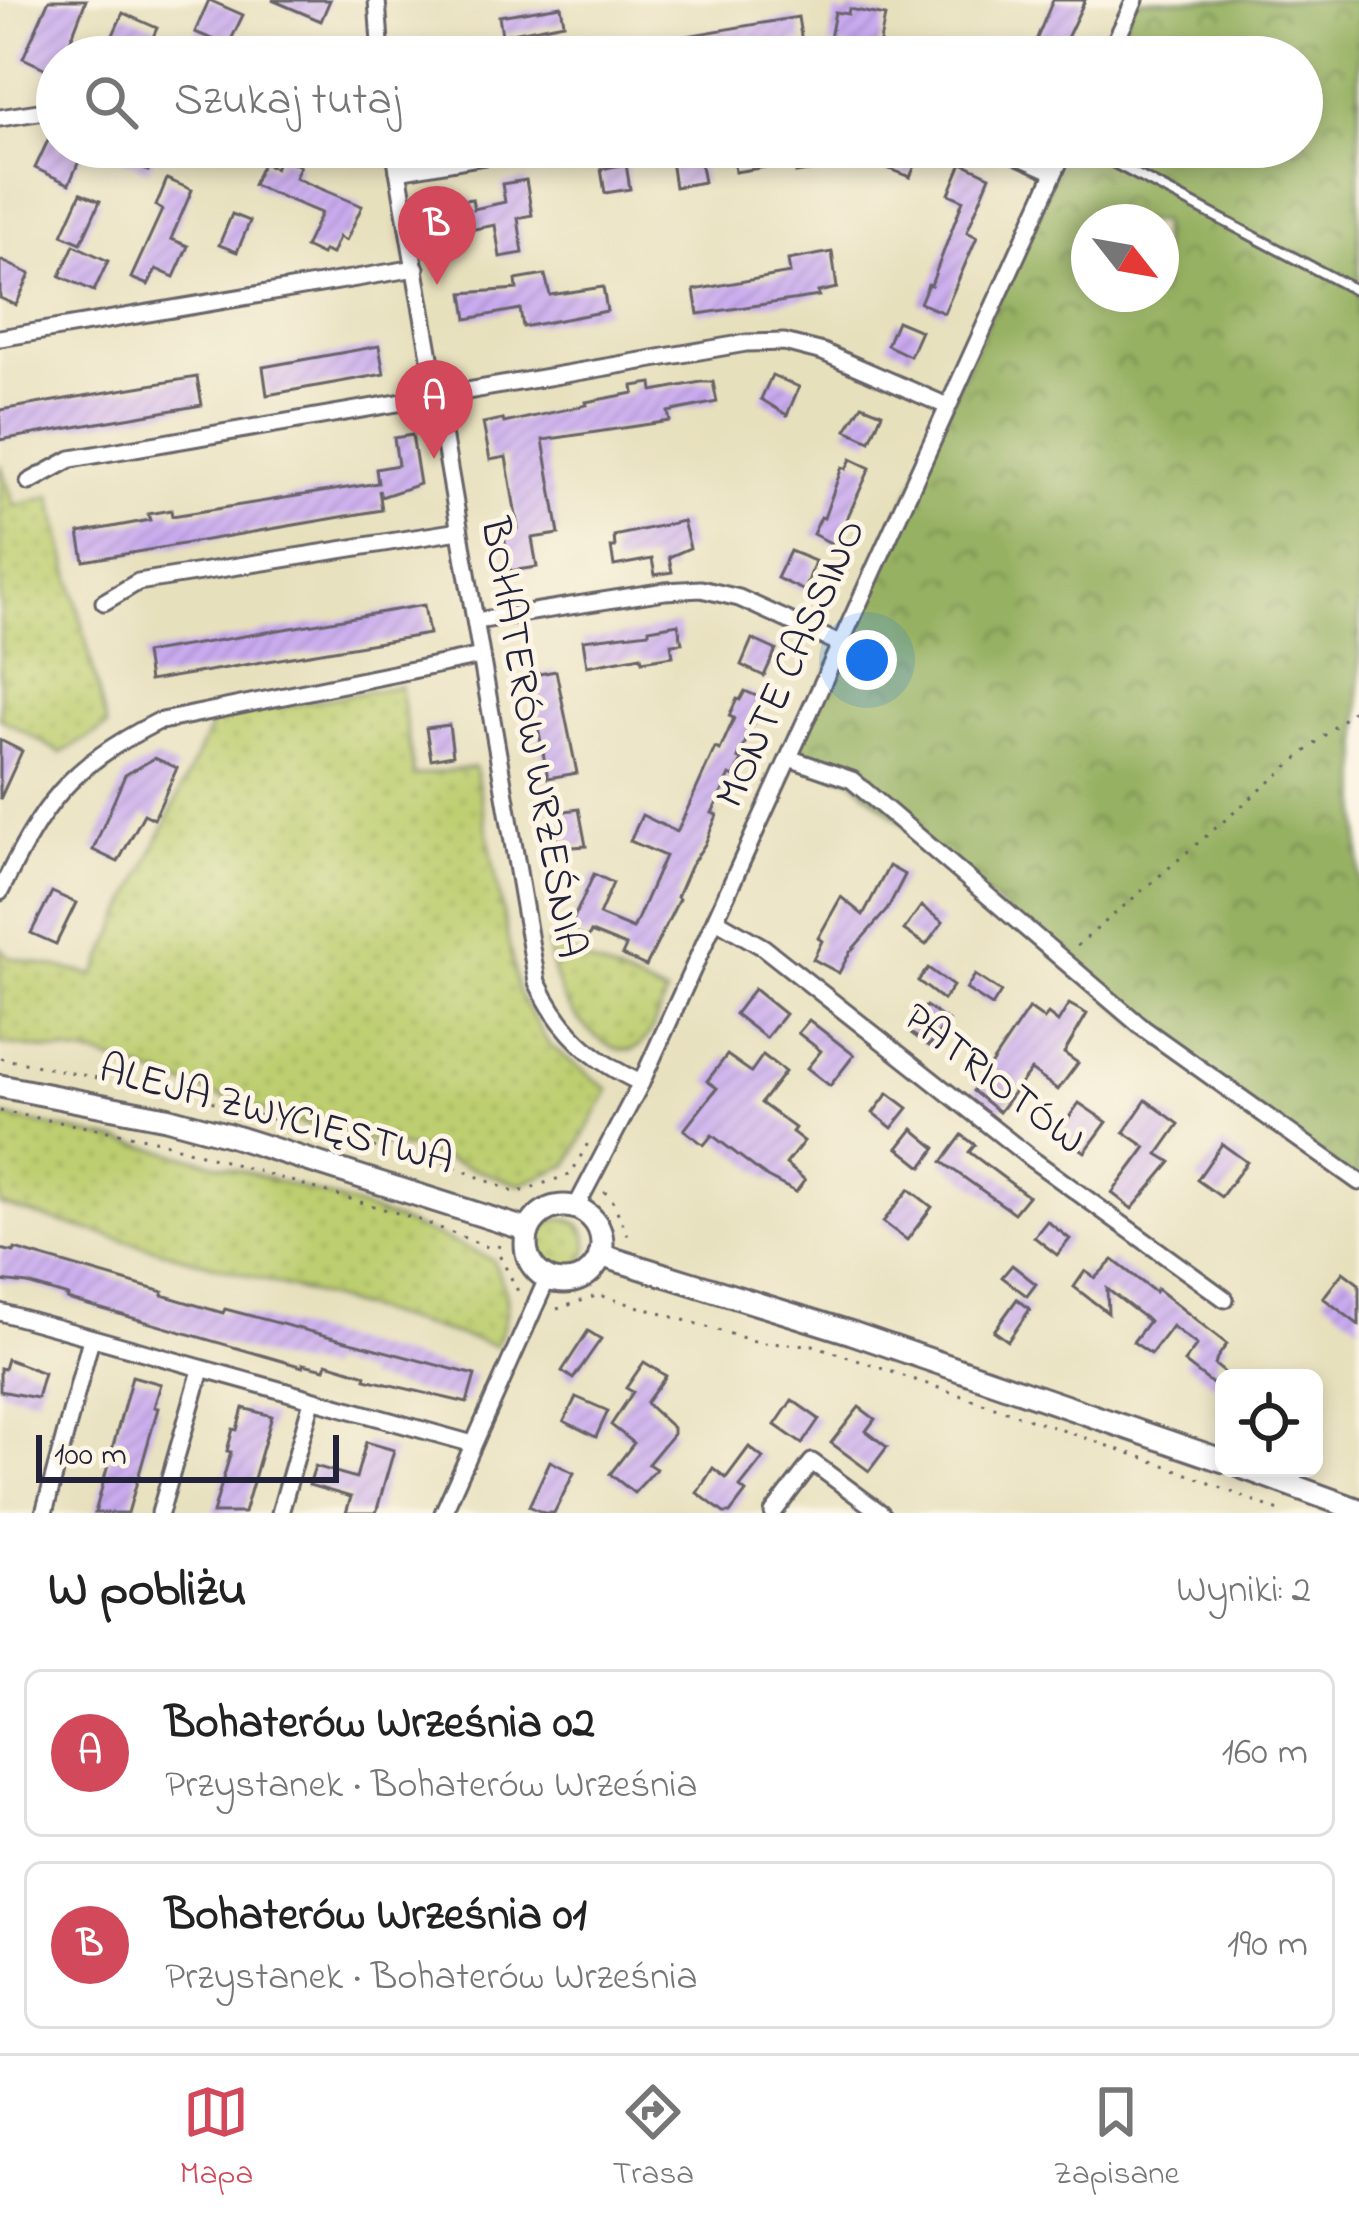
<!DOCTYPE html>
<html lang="pl">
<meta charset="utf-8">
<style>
body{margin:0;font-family:"Indie Flower",sans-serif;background:#f2f2f2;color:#222}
.controls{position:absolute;right:36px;bottom:36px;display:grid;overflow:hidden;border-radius:18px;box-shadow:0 6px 18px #0003}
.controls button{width:108px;height:108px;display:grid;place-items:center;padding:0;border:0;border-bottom:3px solid #e0e0e0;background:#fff;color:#222;font:60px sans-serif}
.compass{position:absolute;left:1071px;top:204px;width:108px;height:108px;border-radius:50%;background:#fff;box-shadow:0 6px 18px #0003;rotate:121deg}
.scale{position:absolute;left:36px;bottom:30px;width:303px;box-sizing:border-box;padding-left:12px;border:6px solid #22223b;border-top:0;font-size:33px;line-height:42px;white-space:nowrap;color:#22223b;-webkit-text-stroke:9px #fcf5e5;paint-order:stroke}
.you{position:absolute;left:867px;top:660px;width:42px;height:42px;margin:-30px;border:9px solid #fff;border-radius:50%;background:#1a73e8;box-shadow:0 0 0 18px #1a73e833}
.badge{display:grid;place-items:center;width:78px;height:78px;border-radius:50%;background:#d1495b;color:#fff;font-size:39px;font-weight:700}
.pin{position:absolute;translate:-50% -99px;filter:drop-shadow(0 3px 6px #0008)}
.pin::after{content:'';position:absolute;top:63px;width:42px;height:36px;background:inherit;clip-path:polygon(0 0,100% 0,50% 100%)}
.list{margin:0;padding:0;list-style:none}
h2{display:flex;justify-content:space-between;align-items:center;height:156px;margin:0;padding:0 48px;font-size:51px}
h2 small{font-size:39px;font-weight:400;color:#767676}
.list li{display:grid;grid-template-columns:78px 1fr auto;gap:36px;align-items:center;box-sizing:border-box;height:168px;margin:0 24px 24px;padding:0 24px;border:3px solid #e0e0e0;border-radius:18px}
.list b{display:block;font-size:45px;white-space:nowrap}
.list p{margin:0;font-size:39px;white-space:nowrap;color:#767676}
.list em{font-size:39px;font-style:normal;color:#767676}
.icon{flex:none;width:66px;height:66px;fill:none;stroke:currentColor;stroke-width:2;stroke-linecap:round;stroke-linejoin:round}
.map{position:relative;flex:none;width:1359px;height:1513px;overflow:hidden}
.search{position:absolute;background:#fff;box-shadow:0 6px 18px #0003;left:36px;right:36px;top:36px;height:132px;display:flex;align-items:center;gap:30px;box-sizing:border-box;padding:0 42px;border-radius:66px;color:#767676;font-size:45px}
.sheet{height:540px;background:#fff}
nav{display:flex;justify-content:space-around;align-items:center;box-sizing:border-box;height:168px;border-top:3px solid #e0e0e0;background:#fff;font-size:33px;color:#767676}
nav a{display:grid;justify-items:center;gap:6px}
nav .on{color:#d1495b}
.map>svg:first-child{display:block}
.green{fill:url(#green-dots);stroke:#707856;stroke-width:3}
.forest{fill:url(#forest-crowns);stroke:#5c6a4e;stroke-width:3;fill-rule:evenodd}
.building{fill:url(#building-hatch)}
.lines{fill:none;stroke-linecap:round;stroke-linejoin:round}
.service-casing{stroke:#676468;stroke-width:14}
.minor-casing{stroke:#676468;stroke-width:21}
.secondary-casing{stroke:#676468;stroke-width:27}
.path{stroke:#676468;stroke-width:3;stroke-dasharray:3 9;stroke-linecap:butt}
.service{stroke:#fff;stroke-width:8}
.minor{stroke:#fff;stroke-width:15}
.secondary{stroke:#fff;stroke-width:21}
.labels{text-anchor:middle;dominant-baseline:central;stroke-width:10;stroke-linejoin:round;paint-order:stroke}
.street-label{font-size:42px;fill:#22223b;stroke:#fcf5e5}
</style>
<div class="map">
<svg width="1359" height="1513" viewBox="0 0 1359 1513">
<defs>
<pattern id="green-dots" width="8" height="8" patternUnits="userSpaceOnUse" patternTransform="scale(3)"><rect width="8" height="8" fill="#bdce70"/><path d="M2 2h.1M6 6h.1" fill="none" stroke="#a2b162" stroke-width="1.8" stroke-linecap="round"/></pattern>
<pattern id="forest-crowns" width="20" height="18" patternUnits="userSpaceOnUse" patternTransform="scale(3)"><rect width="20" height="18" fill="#96b162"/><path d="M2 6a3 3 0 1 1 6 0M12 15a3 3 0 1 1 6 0" fill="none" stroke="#7a9052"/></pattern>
<pattern id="building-hatch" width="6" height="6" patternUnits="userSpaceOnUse" patternTransform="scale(3)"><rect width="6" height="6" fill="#c9aaef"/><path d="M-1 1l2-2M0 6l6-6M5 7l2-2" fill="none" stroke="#ac92ce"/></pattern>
</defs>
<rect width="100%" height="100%" fill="#fcf5e5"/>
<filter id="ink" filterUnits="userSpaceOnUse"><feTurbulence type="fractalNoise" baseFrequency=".00833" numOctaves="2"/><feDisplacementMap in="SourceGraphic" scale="24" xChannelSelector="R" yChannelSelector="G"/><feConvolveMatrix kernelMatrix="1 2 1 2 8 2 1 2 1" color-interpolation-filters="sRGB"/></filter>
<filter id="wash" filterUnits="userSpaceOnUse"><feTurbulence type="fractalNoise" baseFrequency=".004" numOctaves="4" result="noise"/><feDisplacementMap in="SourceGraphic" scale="48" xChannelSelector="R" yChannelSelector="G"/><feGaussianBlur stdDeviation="2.7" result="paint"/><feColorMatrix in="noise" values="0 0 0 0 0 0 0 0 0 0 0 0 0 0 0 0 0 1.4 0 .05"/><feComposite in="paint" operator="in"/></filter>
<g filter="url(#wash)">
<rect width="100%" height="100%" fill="#e7e0bd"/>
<g class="green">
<polygon points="0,464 15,506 51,496 107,727 61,753 0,718"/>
<polygon points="400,686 414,776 475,767 518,992 549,1045 609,1090 568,1165 520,1185 415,1149 346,1138 98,1056 0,1044 0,947 8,957 95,975 214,719"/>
<path d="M548,944L666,995C659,1011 652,1036 639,1046C615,1064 575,1020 564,1000C555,983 551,963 548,944Z"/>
<path d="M0,1116C169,1149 336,1188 493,1260C509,1299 512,1306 496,1346L0,1205Z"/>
<circle cx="563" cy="1244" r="25"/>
</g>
<path class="forest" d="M1135,0H1359V1182L1143,1028L852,780L789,758L1067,147H1302V57H1109ZM1089,222H1161V294H1089Z"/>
<g id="blocks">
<g class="building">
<polygon points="49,0 86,0 64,57 57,57 57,74 23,58"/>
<polygon points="209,0 243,15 228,46 195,32"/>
<polygon points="272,0 330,0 321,21"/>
<polygon points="1053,0 1085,0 1058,57 1029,57"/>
<polygon points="561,6 564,23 502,35 499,16"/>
<polygon points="849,9 885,16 877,57 850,55 851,48 829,44 835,12 848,14"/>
<polygon points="123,13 157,28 144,57 109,44"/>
<polygon points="798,17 802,42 712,57 612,57 611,49"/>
<polygon points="57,121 57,147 83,152 69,184 35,168"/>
<polygon points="96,147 159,147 148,171"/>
<polygon points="732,147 817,147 820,169 796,173 795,164 785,164 735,172"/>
<polygon points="834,147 890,147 918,159 910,177"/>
<polygon points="698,150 704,182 675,187 670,154"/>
<polygon points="280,157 300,166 295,178 362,206 346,241 339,237 332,254 324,251 322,255 305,247 321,213 253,185 263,163 275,168"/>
<polygon points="962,163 990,176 967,232 977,237 944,313 920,303 928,284 931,285 963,200 949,194"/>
<polygon points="626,164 630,189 605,193 601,169"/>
<polygon points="167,179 192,190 171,239 188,246 174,277 156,269 148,285 131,278 162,210 156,206"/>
<polygon points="526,180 532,215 518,218 523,253 500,257 495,225 454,233 450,202 472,199 474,209 505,202 502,184"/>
<polygon points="81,193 100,201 81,243 62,235"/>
<polygon points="232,214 250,221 237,252 219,245"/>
<polygon points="74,245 108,261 94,291 60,276"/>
<polygon points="832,252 837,288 818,292 819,296 698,314 694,290 790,273 788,260"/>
<polygon points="0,260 30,274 16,305 0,298"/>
<polygon points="545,275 550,295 603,287 607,311 523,327 520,309 467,319 463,293 517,289 516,280"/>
<polygon points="897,321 921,331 910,356 887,345"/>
<polygon points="379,346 384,374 267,395 263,367"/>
<polygon points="772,375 799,387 787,415 761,399"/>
<polygon points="197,377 202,405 0,440 0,410"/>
<polygon points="701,382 713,382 717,402 668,412 670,421 543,440 559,534 532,538 537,567 510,571 503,530 518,528 506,457 490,460 483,423 503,419 504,423 587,405 586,402 634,393 633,386 652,383 653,391"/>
<polygon points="862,405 882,413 870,441 846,430"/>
<polygon points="412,435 420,484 381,497 379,490 382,510 84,561 79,533 150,520 148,514 171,510 172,516 378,483 376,469 398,465 394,438"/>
<polygon points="851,459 870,468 835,545 813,534 821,517 824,518 842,467 846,469"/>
<polygon points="683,521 690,548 669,557 672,572 655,575 652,559 614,566 611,547 615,547 614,536"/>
<polygon points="790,551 815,561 805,591 777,578"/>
<polygon points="424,605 429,634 149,681 145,653"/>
<polygon points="678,624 682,643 671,644 673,656 642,661 641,656 587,666 583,640 649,632 649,629"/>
<polygon points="752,639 776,650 764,676 741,665"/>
<polygon points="556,671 577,773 548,778 528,676"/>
<polygon points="745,691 765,700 738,758 742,760 734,777 730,775 712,813 717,815 705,844 690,867 677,897 679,899 646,966 622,955 626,946 591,932 588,938 569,929 594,874 613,883 599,915 633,929 665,856 630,841 642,815 677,832 715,748 720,750 734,718 729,716 737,699 740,700"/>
<polygon points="449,725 453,755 431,759 426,728"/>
<polygon points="0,740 22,751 0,799"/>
<polygon points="155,758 177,768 154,819 144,814 118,862 93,850 125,775"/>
<polygon points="579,809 586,846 558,848 552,813"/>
<polygon points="889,866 905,875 887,910 850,952 839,973 813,959 822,941 818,938 841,897 863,915"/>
<polygon points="52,892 76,903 56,944 31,933"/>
<polygon points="921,906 943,922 926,945 904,930"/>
<polygon points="928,968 953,986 943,1000 918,981"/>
<polygon points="975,975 1001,992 992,1006 966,989"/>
<polygon points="754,989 785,1014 766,1038 735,1014"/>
<polygon points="1069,1004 1087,1014 1064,1053 1078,1063 1058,1090 1031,1070 999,1112 973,1091 1029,1008 1044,1019 1048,1014 1058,1022"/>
<polygon points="926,1006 948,1021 929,1046 908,1031"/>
<polygon points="809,1020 854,1055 830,1086 807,1068 821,1051 798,1033"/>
<polygon points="727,1055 751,1072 763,1055 785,1072 761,1103 795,1128 792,1132 804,1141 786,1164 805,1180 796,1192 767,1177 712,1135 704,1145 684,1130 717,1088 707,1081"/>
<polygon points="888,1093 908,1108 892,1128 873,1113"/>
<polygon points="1146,1100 1179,1124 1158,1154 1171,1162 1132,1209 1112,1193 1146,1147 1124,1132"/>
<polygon points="1079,1103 1107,1122 1085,1152 1058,1133"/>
<polygon points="913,1129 936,1148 922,1167 898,1148"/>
<polygon points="962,1135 975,1145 969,1152 1028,1196 1014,1213 942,1162"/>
<polygon points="1222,1144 1247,1162 1221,1197 1197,1180"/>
<polygon points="909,1189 932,1207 907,1240 883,1222"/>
<polygon points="1047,1221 1070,1239 1057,1255 1034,1237"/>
<polygon points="0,1249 14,1252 15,1249 163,1292 162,1295 223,1313 225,1309 475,1375 467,1403 365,1379 366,1375 327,1363 325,1369 303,1364 303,1367 67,1299 68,1296 28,1284 0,1281"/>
<polygon points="1113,1260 1155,1292 1157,1289 1227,1344 1217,1358 1215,1365 1225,1373 1215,1386 1184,1362 1197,1345 1172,1326 1151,1354 1133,1342 1149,1321 1107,1289 1108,1313 1074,1287 1085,1271 1095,1278"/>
<polygon points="1012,1265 1036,1284 1027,1296 1002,1277"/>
<polygon points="1343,1272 1359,1284 1359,1325 1323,1298"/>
<polygon points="1017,1299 1030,1309 1008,1341 994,1331"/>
<polygon points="588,1331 601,1339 573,1379 562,1371"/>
<polygon points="7,1359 44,1373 37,1398 0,1391 0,1368 4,1369"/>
<polygon points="644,1362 666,1376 646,1403 673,1428 673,1434 648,1464 656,1469 634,1493 610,1474 634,1443 611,1425 633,1392 626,1388"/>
<polygon points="132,1376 161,1384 154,1407 158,1408 128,1513 95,1513"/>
<polygon points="576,1397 608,1411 596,1437 564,1421"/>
<polygon points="792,1400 819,1419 802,1444 775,1425"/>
<polygon points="859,1407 875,1419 866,1431 887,1447 869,1471 831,1443"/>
<polygon points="243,1408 272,1416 253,1482 244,1513 213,1513 231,1452 227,1451 233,1429 237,1430"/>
<polygon points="366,1442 394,1450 376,1513 346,1513 351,1497 309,1485 315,1466 356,1478"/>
<polygon points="749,1447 763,1458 740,1487 746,1492 730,1513 724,1513 697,1493 713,1468 726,1478"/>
<polygon points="550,1461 574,1473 554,1513 544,1513 529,1506"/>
</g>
</g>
</g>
<g filter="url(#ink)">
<use href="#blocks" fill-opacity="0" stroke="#676468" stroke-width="3"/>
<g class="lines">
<g class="service-casing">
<polyline id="service" points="1084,147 1359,292"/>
</g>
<g class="minor-casing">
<g id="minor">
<polyline points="377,0 381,57"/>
<polyline points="356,57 381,53"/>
<polyline points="1108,57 1135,0"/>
<polyline points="0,118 57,109"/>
<path d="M394,147L537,982C560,1031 591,1060 641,1083"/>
<polyline points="998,147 1054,172"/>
<polyline points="398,171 536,147"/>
<polyline points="0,338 416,268"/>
<polyline points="29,482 71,459 746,343 784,342 823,352 947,406"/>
<polyline points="104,602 138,582 459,531"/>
<polyline points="476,621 665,591 701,589 739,598 840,644"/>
<polyline points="789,758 852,780 1143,1028 1359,1182"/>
<path d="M0,892C43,804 68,767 157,722L481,656"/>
<polyline points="716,920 763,947 1033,1160 1225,1299"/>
<polyline points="576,1207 641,1083 1066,147"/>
<polyline points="0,1312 473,1444"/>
<polyline points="44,1513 91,1339"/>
<polyline points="160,1513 201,1370"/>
<polyline points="280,1513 312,1401"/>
<polyline points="443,1513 547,1279"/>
<polyline points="773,1513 812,1462 881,1513"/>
</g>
</g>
<g class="secondary-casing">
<g id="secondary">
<polyline points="0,1086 166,1118 229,1135 528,1230"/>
<circle cx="564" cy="1244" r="38"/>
<polyline points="600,1255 852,1333 1224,1461"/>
<polyline points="1244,1468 1359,1510"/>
</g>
</g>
<g class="path">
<polyline points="1077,946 1359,706"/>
<polyline points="0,1058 219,1103 336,1139 443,1162 516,1193 571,1174 588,1143"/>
<polyline points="0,1111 151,1139 417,1219 495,1250"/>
<polyline points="604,1192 610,1195 630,1240"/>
<polyline points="499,1245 497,1251 520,1295"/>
<polyline points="557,1309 599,1295 761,1343 813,1345 1170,1467 1284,1513"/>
</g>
<use href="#service" class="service"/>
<use href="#minor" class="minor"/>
<use href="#secondary" class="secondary"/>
</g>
</g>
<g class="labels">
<g class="street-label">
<text transform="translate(792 664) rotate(-66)">MONTE CASSINO</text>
<text transform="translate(531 738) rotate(80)">BOHATERÓW WRZEŚNIA</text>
<text transform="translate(993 1080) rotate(38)">PATRIOTÓW</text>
<text transform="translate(276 1116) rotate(15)">ALEJA ZWYCIĘSTWA</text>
</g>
</g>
</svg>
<div class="controls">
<button><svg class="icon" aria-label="locate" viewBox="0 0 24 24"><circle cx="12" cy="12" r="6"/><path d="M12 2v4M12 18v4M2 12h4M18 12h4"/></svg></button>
</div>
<svg class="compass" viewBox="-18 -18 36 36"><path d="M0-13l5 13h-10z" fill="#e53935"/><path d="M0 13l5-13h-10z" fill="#767676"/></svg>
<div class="scale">100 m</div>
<div class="you"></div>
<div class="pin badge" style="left:434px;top:459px">A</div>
<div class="pin badge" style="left:437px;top:285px">B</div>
<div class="search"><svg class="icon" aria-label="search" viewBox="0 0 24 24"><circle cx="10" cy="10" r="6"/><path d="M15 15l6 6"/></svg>Szukaj tutaj</div>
</div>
<section class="sheet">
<h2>W pobliżu<small>Wyniki: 2</small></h2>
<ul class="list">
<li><span class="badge">A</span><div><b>Bohaterów Września 02</b><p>Przystanek · Bohaterów Września</p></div><em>160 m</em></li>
<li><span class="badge">B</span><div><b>Bohaterów Września 01</b><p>Przystanek · Bohaterów Września</p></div><em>190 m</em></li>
</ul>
</section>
<nav>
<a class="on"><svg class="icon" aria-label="map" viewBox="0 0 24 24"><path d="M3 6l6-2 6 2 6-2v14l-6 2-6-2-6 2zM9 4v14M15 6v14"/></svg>Mapa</a>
<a><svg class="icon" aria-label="directions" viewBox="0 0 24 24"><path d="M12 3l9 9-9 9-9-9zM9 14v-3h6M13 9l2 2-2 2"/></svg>Trasa</a>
<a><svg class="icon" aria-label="saved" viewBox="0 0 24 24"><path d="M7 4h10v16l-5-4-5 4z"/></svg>Zapisane</a>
</nav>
